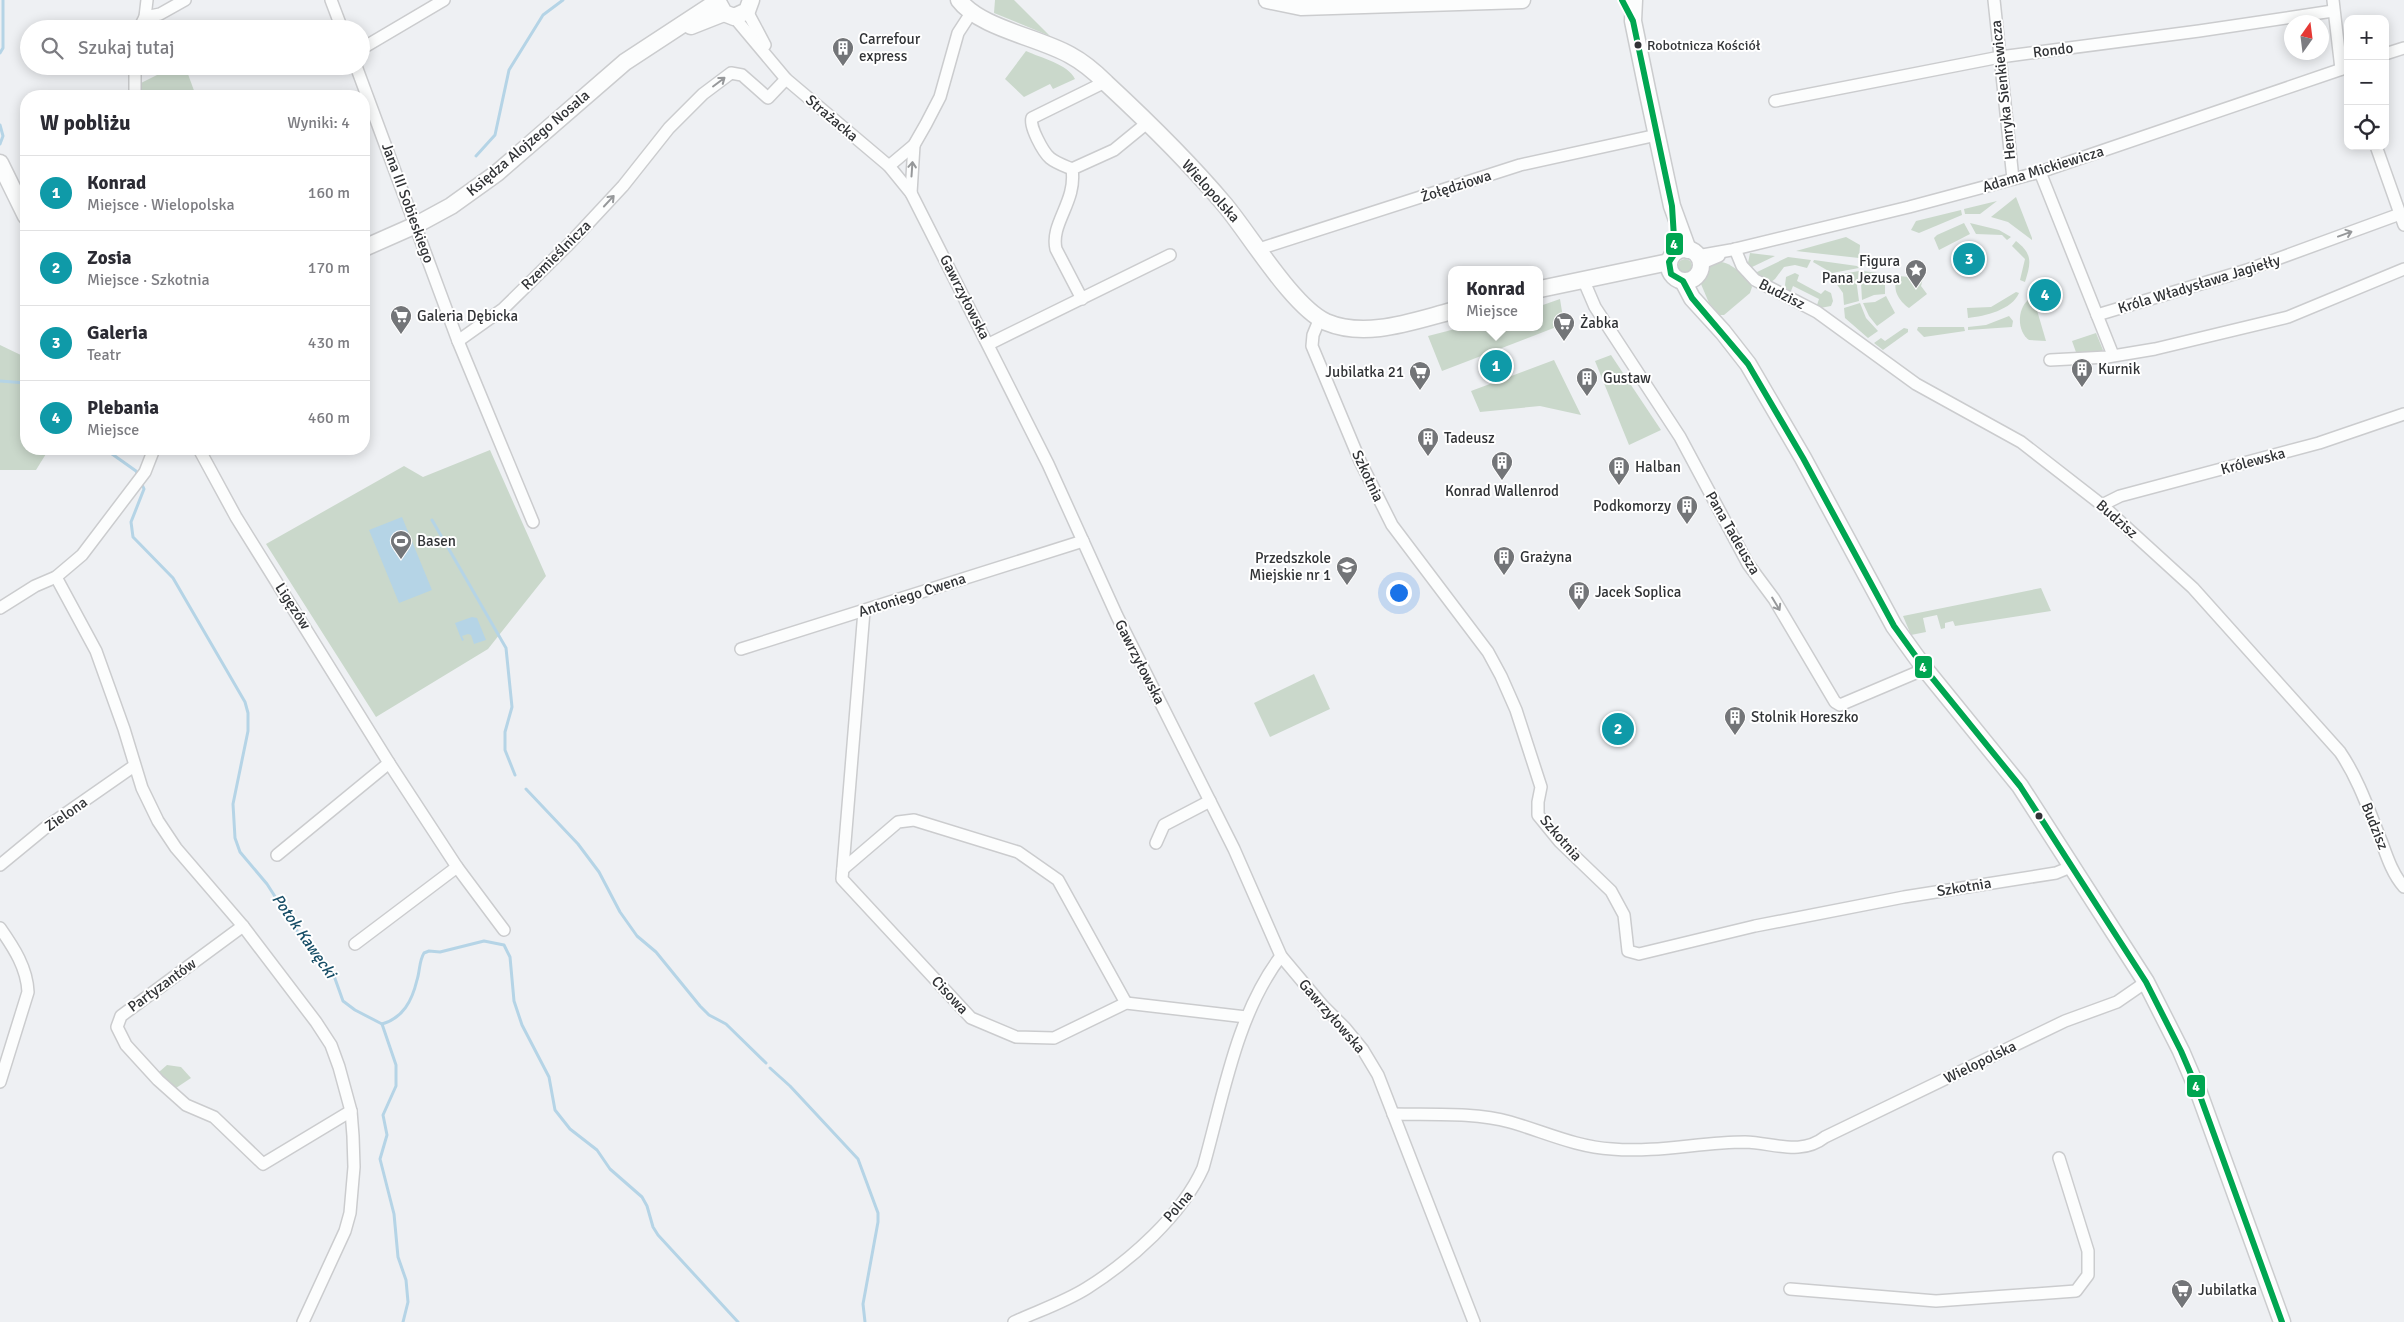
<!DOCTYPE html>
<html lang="pl">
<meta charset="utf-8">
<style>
body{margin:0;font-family:Signika,sans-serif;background:#f7f7f7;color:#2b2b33}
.controls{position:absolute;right:15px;top:15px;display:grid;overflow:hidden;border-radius:10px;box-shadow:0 2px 12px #0003}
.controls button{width:45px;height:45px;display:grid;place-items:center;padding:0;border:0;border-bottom:1px solid #e1e1e2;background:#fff;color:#2b2b33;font:25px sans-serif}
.compass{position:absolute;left:2284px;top:15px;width:45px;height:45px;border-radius:50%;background:#fff;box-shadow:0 2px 12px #0003;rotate:14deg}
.you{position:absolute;left:1398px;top:592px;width:18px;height:18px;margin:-12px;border:4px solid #fff;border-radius:50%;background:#1a73e8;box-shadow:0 0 0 8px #1a73e833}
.badge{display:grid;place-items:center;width:32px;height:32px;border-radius:50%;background:#1a73e8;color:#fff;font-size:16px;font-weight:700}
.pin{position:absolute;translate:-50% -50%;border:2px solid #fff;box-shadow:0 1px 5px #0006}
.popup{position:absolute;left:1448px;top:266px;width:95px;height:65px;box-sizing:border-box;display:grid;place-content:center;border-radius:10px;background:#fff;filter:drop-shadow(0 1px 4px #0005);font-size:16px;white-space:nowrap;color:#7c7c81}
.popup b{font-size:19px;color:#2b2b33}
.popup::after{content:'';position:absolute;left:50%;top:100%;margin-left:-10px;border:10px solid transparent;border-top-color:#fff}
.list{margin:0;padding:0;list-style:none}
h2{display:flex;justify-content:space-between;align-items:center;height:65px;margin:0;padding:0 20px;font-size:21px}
h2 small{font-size:16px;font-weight:400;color:#7c7c81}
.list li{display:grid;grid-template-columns:32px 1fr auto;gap:15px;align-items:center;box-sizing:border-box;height:75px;padding:0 20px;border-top:1px solid #e1e1e2}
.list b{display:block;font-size:19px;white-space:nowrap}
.list p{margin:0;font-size:16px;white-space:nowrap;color:#7c7c81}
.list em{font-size:16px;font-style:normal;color:#7c7c81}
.icon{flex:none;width:28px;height:28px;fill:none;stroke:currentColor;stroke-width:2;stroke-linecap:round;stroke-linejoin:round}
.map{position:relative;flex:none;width:2404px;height:1322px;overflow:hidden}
.search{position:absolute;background:#fff;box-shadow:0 2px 12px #0003;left:20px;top:20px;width:350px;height:55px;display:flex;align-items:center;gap:12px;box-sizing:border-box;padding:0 18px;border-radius:28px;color:#7c7c81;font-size:19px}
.panel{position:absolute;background:#fff;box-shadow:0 2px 12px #0003;left:20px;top:90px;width:350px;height:365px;border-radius:20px}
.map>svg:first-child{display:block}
.green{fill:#cad8cb}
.water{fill:#b5d4e6}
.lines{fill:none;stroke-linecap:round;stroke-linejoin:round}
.stream{stroke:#b5d4e6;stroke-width:3}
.street-casing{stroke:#cbccce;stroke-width:14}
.secondary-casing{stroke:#cbccce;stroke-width:19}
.street{stroke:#fcfdfd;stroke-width:11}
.secondary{stroke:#fcfdfd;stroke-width:16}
.bus-1-casing{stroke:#fff;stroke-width:10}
.bus-1{stroke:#00a651;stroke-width:6}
.oneway{stroke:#96989a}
.bus-dot{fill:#313336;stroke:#fff;stroke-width:2}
.labels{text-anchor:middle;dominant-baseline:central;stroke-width:4;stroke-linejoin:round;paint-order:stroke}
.bus-label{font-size:14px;fill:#313336;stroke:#fff;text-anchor:start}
.poi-label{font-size:15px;fill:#313336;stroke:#fff;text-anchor:start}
.street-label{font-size:15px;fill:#313336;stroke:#fff}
.water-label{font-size:16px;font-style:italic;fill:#164d66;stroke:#fff}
.line-badge{stroke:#fff;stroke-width:2}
.badge-label{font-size:14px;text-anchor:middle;font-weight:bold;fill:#fff}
</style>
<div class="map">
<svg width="2404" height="1322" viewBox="0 0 2404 1322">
<rect width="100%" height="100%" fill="#eef0f3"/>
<g class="green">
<polygon points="995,0 1014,0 1050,36 994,13"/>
<path d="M1026,51C1041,58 1068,64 1075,79L1053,89L1050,84L1024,97L1005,79Z"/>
<polygon points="175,66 185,66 196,96 140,96 141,83"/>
<polygon points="2016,197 2032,238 2032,240 2008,222 1991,217"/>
<polygon points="1997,201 1980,214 1965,214 1964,209"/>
<polygon points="1961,210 1962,215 1919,233 1911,230 1916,221"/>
<polygon points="1964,223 1970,234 1939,250 1934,238 1937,235"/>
<polygon points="1970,223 1999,230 2011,237 2007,240 2002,235 1976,234"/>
<polygon points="1846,237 1860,245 1859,258 1796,251"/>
<path d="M2016,241C2033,254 2031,263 2025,282L2020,280L2025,259L2012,246Z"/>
<polygon points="1750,253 1775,256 1750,268 1748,263"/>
<polygon points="1788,257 1811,260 1807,268 1795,265 1784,267 1775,279 1771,282 1755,273"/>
<circle cx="1685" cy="266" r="7"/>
<polygon points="1814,260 1857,266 1859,268 1832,273 1813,262"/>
<path d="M1717,262C1729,260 1747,277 1752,287L1750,293L1724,315H1720L1709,303L1701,284L1707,268Z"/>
<polygon points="1859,271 1857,286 1859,301 1844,305 1843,293 1833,279 1836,275"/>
<polygon points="1863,271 1885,274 1885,294 1874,295 1862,300 1861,283"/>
<polygon points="1795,273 1799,275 1797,281 1821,294 1825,290 1831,293 1833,301 1831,306 1820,308 1817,305 1819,299 1793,286 1791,291 1787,290 1785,285 1786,277"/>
<path d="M1898,276L1923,278L1921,286L1927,294L1909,308C1899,301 1891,289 1898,276Z"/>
<path d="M2016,292L2019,293C2012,310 1985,316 1968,318L1967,308L1991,307Z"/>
<polygon points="1886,296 1895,313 1877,326 1869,316 1863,303 1875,302"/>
<polygon points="1560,299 1564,324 1442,371 1428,336 1463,327 1540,327 1540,306"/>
<path d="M2028,300H2034L2046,341L2029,340C2017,331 2017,310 2028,300Z"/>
<polygon points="1860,303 1866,318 1878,331 1868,338 1845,318 1844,308"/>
<polygon points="2009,316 2013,321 2012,327 1968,330 1968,327 1986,325"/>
<polygon points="1918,327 1964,327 1965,331 1924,337 1917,330"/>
<polygon points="1904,328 1908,329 1908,332 1883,350 1874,343 1881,338 1885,341"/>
<polygon points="2096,333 2103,350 2099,353 2077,355 2072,341"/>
<polygon points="0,345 25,357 20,390 26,398 26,449 49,449 36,470 0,470"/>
<polygon points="1611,355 1661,430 1629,445 1595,361"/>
<polygon points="1554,360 1581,415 1540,406 1480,412 1471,391"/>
<polygon points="490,450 546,576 488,649 376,717 266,544 404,466 423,477"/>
<polygon points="2041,588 2051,611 1955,626 1953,621 1945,623 1945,628 1941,629 1937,615 1923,618 1926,632 1911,635 1903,616"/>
<polygon points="1314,674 1330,709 1270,737 1254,703"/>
<polygon points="167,1065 181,1067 191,1078 176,1088 159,1072"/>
</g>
<g class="water">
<polygon points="402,517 432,590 399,603 369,530"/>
<polygon points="472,617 477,618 486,640 474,644 471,635 468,634 462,636 464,640 462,641 455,623"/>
</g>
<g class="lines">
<g class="stream">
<polyline points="0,53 3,48 3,0"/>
<polyline points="0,125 3,136 0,144"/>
<polyline points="476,156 495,135 509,70 543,15 563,0"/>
<polyline points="0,381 26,383"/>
<polyline points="105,449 136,471 138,476"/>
<path d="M141,482L144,489L131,522L133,537L173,578L245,702L248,713V731L233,804L235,838L240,852L267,884L299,934L333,973L343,1001L355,1010L382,1024C403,1018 412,1001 417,980C420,971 419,961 424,953L429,951L440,952L484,941L504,945L510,957L514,1001L522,1025L549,1077L555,1110L570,1129L597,1150L610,1169L642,1197L647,1206L653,1227L658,1235L738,1322"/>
<polyline points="432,520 506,648 512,707 505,732 505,750 515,775"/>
<polyline points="526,789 578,844 599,872 620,912 637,936 656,952 700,1006 709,1015 726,1024 766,1063"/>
<polyline points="382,1024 396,1065 396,1086 383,1115 387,1135 380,1159 394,1214 398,1257 406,1280 408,1302 403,1322"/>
<polyline points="770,1068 790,1086 858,1159 878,1213 878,1222 863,1304 865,1322"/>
</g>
<g class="street-casing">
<g id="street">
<polyline points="331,0 342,29"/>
<polyline points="1994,0 2013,179"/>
<polyline points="2333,0 2341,69"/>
<polyline points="747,11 765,45"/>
<polyline points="145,17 160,14 185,0"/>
<polyline points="734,17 786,79 889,166 911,193 1048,464 1117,616 1234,849 1281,956 1323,1006 1345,1028 1363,1050 1378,1075 1474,1322"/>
<polyline points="139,29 145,17 147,0"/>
<polyline points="361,49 444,0"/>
<polyline points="2385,54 2404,48"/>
<polyline points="135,66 135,96"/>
<polyline points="356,66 458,341 533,522"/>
<polyline points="1775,101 2000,57 2199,31 2333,11"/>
<polyline points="2376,146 2404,225"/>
<polyline points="889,166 914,145 926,124 940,97 958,33 971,13"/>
<path d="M1072,169C1065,166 1056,163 1050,158C1043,152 1029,126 1032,118L1105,82"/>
<polyline points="2040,172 2113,355"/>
<polyline points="911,193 914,145"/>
<polyline points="1259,249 1520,165 1657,135"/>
<path d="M1735,249L1742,266L1755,280L1817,312L1916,384L2021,442L2102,505L2193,588L2340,752C2359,780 2369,811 2382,843C2387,857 2393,875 2404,887"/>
<polyline points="1697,256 1731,250 1909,207 2040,172 2348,67"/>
<polyline points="1700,264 1719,256"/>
<polyline points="1583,279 1595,307 1680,437 1748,564 1774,599 1835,702 1840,705 1925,669"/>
<path d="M1082,299L1056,249C1050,223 1077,202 1072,169L1114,150L1147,123"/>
<polyline points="2097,315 2247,270 2400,214"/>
<polyline points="1320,318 1313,335 1312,346 1360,461 1392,525 1488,652 1501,676 1516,710 1541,787 1538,802 1538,815 1560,842 1611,891 1624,915 1628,951 1639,954 1755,926 1904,897 2056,873 2073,866"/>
<polyline points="458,341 503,309 569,244 623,186 669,128 703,94 731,73 742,75 768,98 786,79"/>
<polyline points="989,344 1170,255"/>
<polyline points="2050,360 2107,357 2155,349 2288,317 2404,269"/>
<polyline points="199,449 236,517 389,763 457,867 355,944"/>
<polyline points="2102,505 2120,496 2319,443 2404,414"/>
<polyline points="56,577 96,651 124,729 142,788 158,821 176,848 243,926 316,1022 331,1045 339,1067 351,1111 353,1136 354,1167 350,1213 345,1231 303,1322"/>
<polyline points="0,608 35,586 56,577 82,555 145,472 154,449"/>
<polyline points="864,611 842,879 971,1018 1016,1037 1054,1038 1126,1003 1246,1017"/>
<polyline points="741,649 1083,541"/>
<polyline points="1156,843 1164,825 1210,801"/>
<polyline points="277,855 389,763"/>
<polyline points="0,865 45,828 134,766"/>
<polyline points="457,867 504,930"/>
<polyline points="843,869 898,822 914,820 1018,852 1058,880 1126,1003"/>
<polyline points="243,926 121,1016 117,1027 126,1045 158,1080 186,1105 214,1117 263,1164 351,1111"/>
<path d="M0,928C14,948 27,968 28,992L0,1082"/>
<path d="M1393,1114C1430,1115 1474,1112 1510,1122C1545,1132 1576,1147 1612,1149C1657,1153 1701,1142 1745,1142C1774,1143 1801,1156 1825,1137L2065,1021L2117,1002L2146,982"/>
<polyline points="1790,1289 1936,1301 2076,1291 2088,1275 2088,1251 2059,1158"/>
<path d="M1014,1322C1038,1311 1065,1302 1087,1288C1130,1261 1182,1215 1203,1168C1223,1098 1236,1015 1281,956"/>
</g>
</g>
<g class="secondary-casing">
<g id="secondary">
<path d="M959,0C980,28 1038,37 1070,55C1083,62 1095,72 1106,83C1147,121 1189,162 1225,205C1250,235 1293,307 1326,322C1366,339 1413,321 1452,311"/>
<polyline points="1267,0 1301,7 1522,0"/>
<polyline points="1634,0 1633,21 1648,94 1672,206 1688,250"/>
<polyline points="719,4 724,13 734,17 747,11 751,0"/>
<polyline points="691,26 724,13"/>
<polyline points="0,163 26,216"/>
<polyline points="364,248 416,225 451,206 497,173 625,62 718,1"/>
<circle cx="1685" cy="265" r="16"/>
<polyline points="1683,281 1692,298 1723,332 1748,364 1803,458 1894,626 1925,669 2020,786 2146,982 2181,1051 2199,1093 2282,1322"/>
<polyline points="1540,289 1669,262"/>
</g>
</g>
<use href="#street" class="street"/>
<use href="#secondary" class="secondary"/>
<g class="bus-1-casing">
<polyline id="bus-1" points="1622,0 1633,21 1672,206 1675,253 1669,262 1671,274 1683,281 1692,298 1748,364 1803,458 1894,626 1925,669 2020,786 2146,982 2181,1051 2199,1093 2282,1322"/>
</g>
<use href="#bus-1" class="bus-1"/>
</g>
<defs><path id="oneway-shaft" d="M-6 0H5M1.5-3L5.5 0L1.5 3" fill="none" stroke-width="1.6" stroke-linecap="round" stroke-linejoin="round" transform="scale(1.25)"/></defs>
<g class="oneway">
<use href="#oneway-shaft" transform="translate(719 82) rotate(-37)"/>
<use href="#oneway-shaft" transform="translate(912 169) rotate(-86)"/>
<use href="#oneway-shaft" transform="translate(609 201) rotate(-47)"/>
<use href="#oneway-shaft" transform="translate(2345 234) rotate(-20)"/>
<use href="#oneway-shaft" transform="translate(1776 604) rotate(59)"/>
</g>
<defs>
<g id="building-pin" transform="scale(1.125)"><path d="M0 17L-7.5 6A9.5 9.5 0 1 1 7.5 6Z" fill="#737578" stroke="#fff"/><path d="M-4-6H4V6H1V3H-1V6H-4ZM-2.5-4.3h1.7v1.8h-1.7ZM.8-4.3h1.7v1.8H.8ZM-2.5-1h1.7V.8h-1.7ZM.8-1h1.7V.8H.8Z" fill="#fff"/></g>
<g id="sight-pin" transform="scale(1.125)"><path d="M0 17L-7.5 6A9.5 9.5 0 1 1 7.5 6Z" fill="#737578" stroke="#fff"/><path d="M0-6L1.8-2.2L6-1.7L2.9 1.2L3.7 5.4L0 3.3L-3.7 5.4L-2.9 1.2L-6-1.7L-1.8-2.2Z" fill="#fff"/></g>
<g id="supermarket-pin" transform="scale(1.125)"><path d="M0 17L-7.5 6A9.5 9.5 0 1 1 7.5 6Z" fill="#737578" stroke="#fff"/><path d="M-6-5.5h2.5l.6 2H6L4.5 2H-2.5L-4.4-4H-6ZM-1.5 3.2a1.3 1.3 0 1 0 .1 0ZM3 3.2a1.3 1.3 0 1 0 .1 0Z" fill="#fff"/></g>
<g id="stadium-pin" transform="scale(1.125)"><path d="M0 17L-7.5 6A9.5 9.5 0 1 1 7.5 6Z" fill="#737578" stroke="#fff"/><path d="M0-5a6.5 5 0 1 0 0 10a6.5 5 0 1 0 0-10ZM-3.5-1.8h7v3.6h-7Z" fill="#fff"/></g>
<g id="school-pin" transform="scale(1.125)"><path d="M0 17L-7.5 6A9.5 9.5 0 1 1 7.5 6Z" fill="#737578" stroke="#fff"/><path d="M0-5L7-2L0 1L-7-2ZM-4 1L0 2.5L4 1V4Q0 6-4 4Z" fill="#fff"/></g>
</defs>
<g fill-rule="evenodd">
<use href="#building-pin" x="843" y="48"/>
<use href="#sight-pin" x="1916" y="270"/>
<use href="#supermarket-pin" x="401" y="316"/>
<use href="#supermarket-pin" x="1564" y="323"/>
<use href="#building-pin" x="2082" y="369"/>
<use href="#supermarket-pin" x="1420" y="372"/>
<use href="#building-pin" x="1587" y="378"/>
<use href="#building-pin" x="1428" y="438"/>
<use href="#building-pin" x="1502" y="462"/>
<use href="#building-pin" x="1619" y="467"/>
<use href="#building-pin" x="1687" y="506"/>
<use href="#stadium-pin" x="401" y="541"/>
<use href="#building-pin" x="1504" y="557"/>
<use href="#school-pin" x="1347" y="567"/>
<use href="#building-pin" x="1579" y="592"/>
<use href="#building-pin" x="1735" y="717"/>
<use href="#supermarket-pin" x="2182" y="1290"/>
</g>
<g class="bus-dot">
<circle cx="1638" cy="45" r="4.5"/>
<circle cx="2039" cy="816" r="4.5"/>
</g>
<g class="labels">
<g class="bus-label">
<text x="1647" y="45">Robotnicza Kościół</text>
</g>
<g class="poi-label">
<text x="859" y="39">Carrefour<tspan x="859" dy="17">express</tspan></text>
<text x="1900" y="261" text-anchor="end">Figura<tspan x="1900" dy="17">Pana Jezusa</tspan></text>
<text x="417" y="316">Galeria Dębicka</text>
<text x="1580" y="323">Żabka</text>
<text x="2098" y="369">Kurnik</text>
<text x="1404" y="372" text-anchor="end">Jubilatka 21</text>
<text x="1603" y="378">Gustaw</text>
<text x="1444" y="438">Tadeusz</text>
<text x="1635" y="467">Halban</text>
<text x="1502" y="491" text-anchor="middle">Konrad Wallenrod</text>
<text x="1671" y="506" text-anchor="end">Podkomorzy</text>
<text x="417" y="541">Basen</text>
<text x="1520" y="557">Grażyna</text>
<text x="1331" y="558" text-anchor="end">Przedszkole<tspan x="1331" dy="17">Miejskie nr 1</tspan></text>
<text x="1595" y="592">Jacek Soplica</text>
<text x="1751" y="717">Stolnik Horeszko</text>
<text x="2198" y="1290">Jubilatka</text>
</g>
<g class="street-label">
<text transform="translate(2053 50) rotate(-7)">Rondo</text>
<text transform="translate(2003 90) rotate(-96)">Henryka Sienkiewicza</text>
<text transform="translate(832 118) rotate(40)">Strażacka</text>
<text transform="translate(528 143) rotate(-40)">Księdza Alojzego Nosala</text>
<text transform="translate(2043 169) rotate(-17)">Adama Mickiewicza</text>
<text transform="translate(1456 186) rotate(-18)">Żołędziowa</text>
<text transform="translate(1211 191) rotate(48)">Wielopolska</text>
<text transform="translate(408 203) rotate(70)">Jana III Sobieskiego</text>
<text transform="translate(556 255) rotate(-45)">Rzemieślnicza</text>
<text transform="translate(2199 284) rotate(-17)">Króla Władysława Jagiełły</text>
<text transform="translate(1782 294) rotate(27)">Budzisz</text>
<text transform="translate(965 297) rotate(63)">Gawrzyłowska</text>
<text transform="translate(2253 461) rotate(-15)">Królewska</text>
<text transform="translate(1368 476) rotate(65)">Szkotnia</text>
<text transform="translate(2117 519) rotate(41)">Budzisz</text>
<text transform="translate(1733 533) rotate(60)">Pana Tadeusza</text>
<text transform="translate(912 595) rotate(-18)">Antoniego Cwena</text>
<text transform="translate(293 606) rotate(57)">Ligęzów</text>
<text transform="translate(1140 662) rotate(63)">Gawrzyłowska</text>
<text transform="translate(66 814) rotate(-35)">Zielona</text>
<text transform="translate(2375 826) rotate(68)">Budzisz</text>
<text transform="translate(1561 838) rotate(49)">Szkotnia</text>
<text transform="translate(1964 887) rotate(-9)">Szkotnia</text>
<text transform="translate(162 985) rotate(-36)">Partyzantów</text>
<text transform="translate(950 995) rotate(47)">Cisowa</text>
<text transform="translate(1332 1016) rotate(49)">Gawrzyłowska</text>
<text transform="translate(1980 1062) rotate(-26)">Wielopolska</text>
<text transform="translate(1178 1206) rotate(-49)">Polna</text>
</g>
<g class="water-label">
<text transform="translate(304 936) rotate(55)">Potok Kawęcki</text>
</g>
</g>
<g class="line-badge">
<rect x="1665" y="232" width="19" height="24" rx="5" fill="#00a651"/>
<rect x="1914" y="655" width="19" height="24" rx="5" fill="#00a651"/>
<rect x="2186" y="1074" width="20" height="24" rx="5" fill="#00a651"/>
</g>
<g class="badge-label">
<text x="1674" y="249">4</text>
<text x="1923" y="672">4</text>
<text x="2196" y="1091">4</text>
</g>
</svg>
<div class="controls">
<button>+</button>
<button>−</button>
<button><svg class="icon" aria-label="locate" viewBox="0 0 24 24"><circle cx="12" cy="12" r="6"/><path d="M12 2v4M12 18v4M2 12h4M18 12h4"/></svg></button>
</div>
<svg class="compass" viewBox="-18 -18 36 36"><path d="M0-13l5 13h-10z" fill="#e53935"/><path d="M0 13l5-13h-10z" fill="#7c7c81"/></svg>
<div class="you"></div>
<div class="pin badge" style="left:1496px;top:366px;background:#0f9aa8">1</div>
<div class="popup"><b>Konrad</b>Miejsce</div>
<div class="pin badge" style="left:1618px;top:729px;background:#0f9aa8">2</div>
<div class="pin badge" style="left:1969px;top:259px;background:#0f9aa8">3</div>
<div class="pin badge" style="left:2045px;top:295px;background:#0f9aa8">4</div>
<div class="search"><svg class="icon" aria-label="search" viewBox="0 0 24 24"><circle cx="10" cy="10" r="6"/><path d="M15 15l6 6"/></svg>Szukaj tutaj</div>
<section class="panel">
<h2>W pobliżu<small>Wyniki: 4</small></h2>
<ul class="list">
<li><span class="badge" style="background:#0f9aa8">1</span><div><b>Konrad</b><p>Miejsce · Wielopolska</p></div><em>160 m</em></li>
<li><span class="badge" style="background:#0f9aa8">2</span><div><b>Zosia</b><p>Miejsce · Szkotnia</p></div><em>170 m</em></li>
<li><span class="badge" style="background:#0f9aa8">3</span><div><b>Galeria</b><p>Teatr</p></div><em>430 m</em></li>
<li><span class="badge" style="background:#0f9aa8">4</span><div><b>Plebania</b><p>Miejsce</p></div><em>460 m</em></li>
</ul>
</section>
</div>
